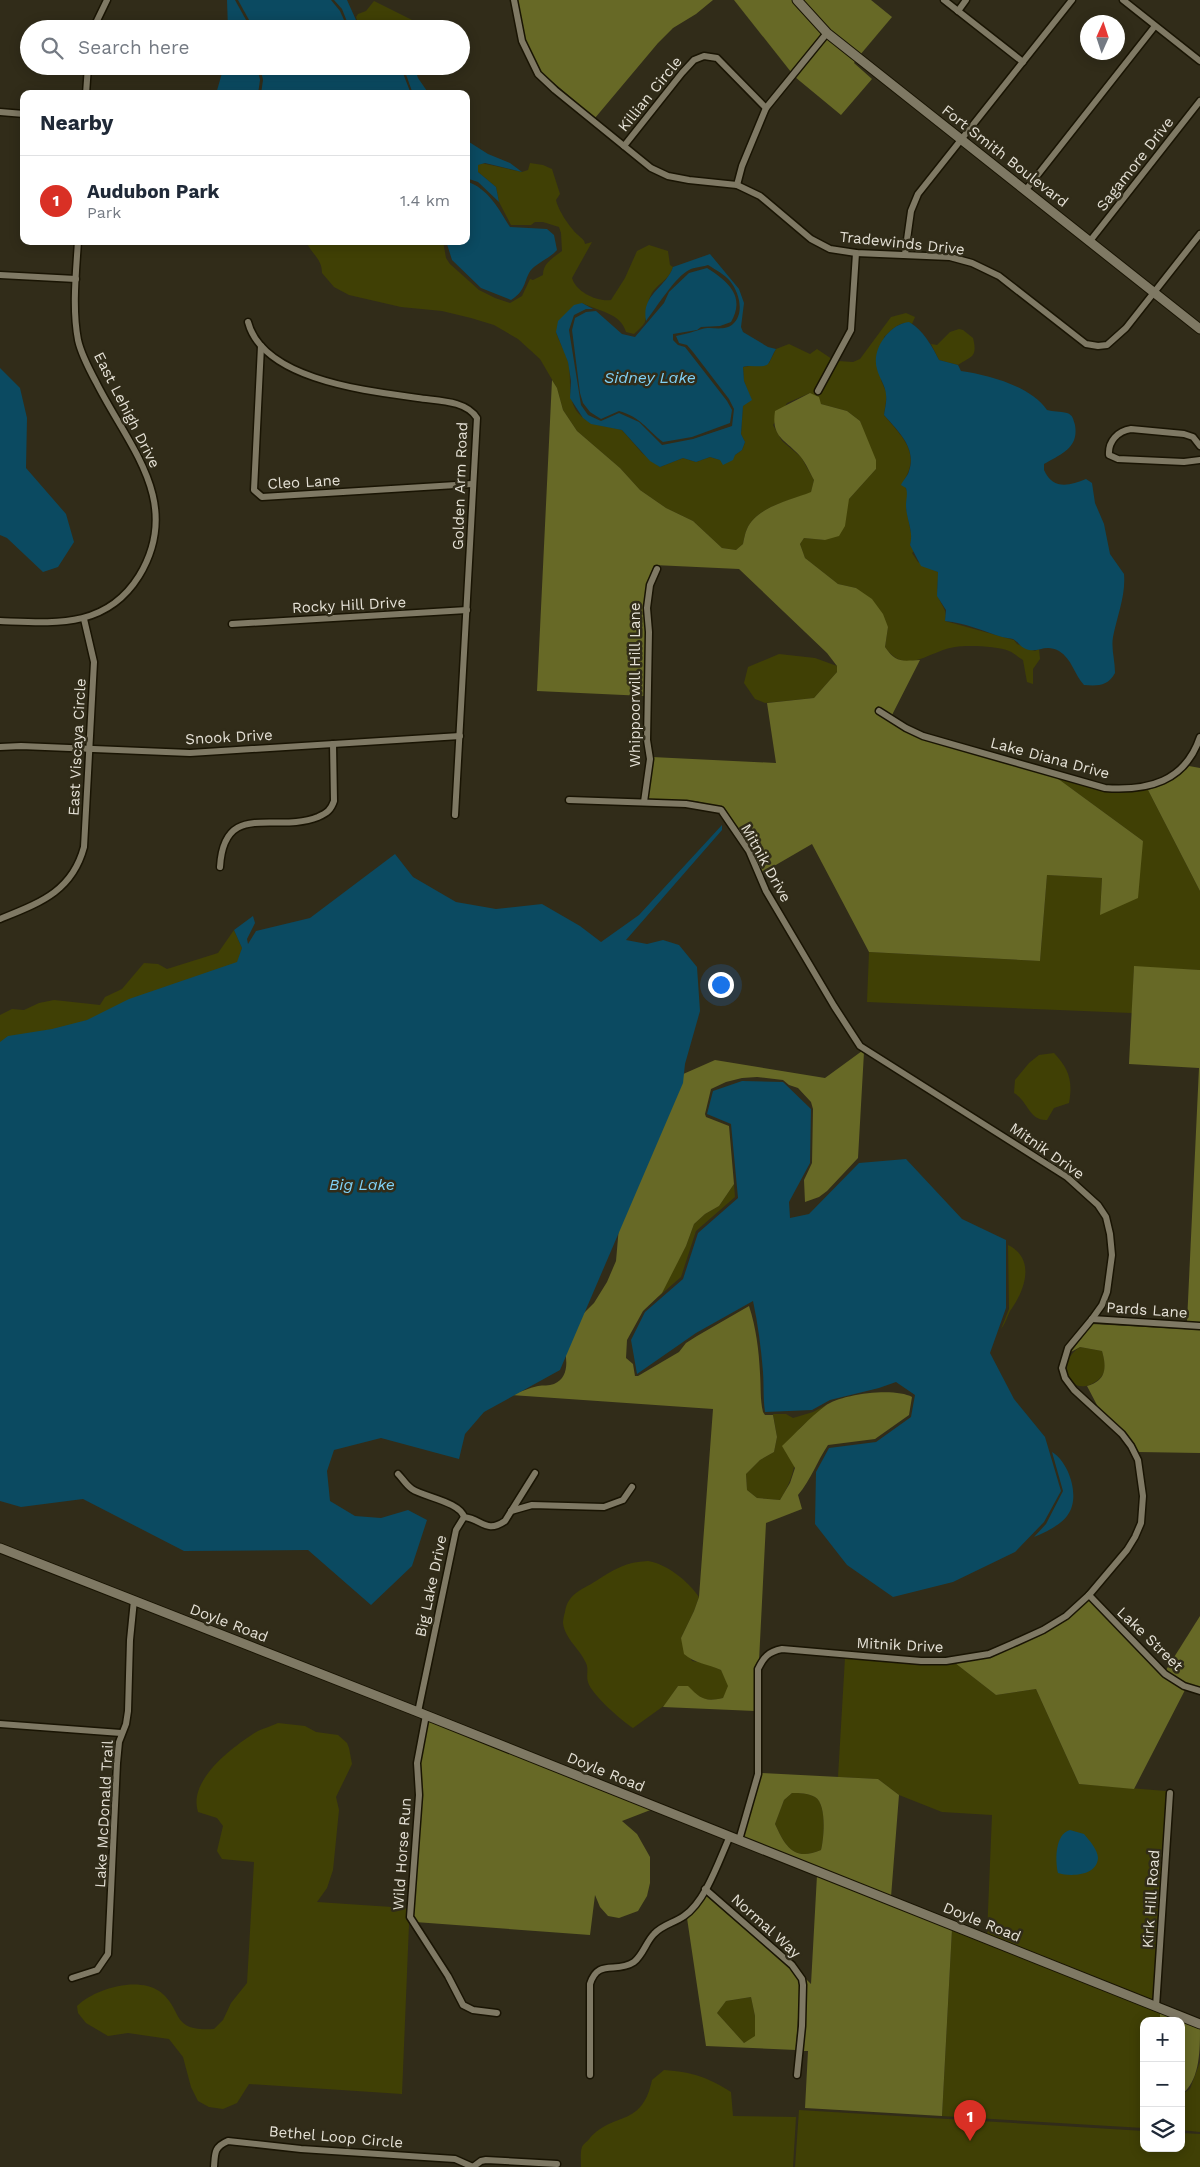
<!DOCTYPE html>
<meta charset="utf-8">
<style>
body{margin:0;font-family:"Work Sans",sans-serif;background:#f2f2f3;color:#1f2937}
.controls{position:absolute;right:15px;bottom:15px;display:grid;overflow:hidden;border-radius:10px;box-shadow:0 2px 12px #0003}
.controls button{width:45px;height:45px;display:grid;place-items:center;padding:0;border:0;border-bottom:1px solid #e0e1e3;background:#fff;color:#1f2937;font:25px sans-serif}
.compass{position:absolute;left:1080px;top:15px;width:45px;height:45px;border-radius:50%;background:#fff;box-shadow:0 2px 12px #0003;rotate:3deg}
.you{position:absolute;left:720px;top:984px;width:18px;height:18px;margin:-12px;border:4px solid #fff;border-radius:50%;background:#1a73e8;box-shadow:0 0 0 8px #1a73e833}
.badge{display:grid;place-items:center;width:32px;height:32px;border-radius:50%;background:#d93025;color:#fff;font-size:16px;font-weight:700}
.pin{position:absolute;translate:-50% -41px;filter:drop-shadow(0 1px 2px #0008)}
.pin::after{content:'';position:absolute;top:26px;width:18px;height:15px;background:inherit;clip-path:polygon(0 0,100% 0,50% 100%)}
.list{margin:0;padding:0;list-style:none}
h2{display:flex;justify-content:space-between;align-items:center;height:65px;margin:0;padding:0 20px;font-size:21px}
h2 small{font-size:16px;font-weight:400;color:#747a83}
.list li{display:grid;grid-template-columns:32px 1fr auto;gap:15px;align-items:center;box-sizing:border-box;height:90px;padding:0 20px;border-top:1px solid #e0e1e3}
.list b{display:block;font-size:19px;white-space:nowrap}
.list p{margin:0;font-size:16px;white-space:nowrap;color:#747a83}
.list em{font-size:16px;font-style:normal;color:#747a83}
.icon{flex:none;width:28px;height:28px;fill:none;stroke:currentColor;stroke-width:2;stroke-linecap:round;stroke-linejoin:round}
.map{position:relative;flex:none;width:1200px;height:2167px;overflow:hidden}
.search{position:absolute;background:#fff;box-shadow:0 2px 12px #0003;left:20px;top:20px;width:450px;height:55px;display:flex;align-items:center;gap:12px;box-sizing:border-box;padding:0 18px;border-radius:28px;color:#747a83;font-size:19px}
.panel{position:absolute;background:#fff;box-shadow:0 2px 12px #0003;left:20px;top:90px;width:450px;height:155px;border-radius:10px}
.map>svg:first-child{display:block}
.green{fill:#404005}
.forest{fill:#676926;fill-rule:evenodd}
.water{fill:#0b4a61}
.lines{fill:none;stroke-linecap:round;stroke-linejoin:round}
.street-casing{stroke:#191403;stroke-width:9}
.secondary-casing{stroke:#191403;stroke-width:11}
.street{stroke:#7f7964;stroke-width:6}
.secondary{stroke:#7f7964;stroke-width:9}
.labels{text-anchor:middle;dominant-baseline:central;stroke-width:5;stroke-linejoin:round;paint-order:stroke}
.street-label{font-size:15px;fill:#e5e1d6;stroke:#312c19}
.water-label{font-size:16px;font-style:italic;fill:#80d1f6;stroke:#312c19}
</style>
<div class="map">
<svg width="1200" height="2167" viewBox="0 0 1200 2167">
<rect width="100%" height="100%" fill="#312c19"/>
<g class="green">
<polygon points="374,1 414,21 423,29 360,29 356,17 358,14 366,11"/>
<path d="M481,163L522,172L528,170L530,163L543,165L552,169L560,194L556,200C558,210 570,228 578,235C582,239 584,239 585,244L592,242L572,278C576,292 597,302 611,300L625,278L637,251L649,245L668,251L670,265L673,267C668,282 657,283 651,295C646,303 648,314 645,322C643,326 637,331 634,334L626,332C621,313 598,311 582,303L556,332C559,342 565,351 568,361C573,381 564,405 585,419C596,427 609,426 622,430L642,453L660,467L683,458L696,462L710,457L720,460L735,455L742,450L745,442L741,434L743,405L751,400L744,381L743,367L769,363L776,349L789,344L810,354L817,349L832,359L814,392L818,396L838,361L853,362L860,359L891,317L906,313L915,317L912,324C900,320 892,330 884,337L881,380L887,394L884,415C902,437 922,453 903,482L908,493L906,507L912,538L910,545L914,551L912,553L918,562L938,572C939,581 935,593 940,601C944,609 947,611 945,621L1014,640L1017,644L1035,651L1039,649L1040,659L1033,669V684L1027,682L1023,660C1018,657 1014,653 1009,651C998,646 967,645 955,647C928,651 906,677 885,647L888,627L856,588L838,584L805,558L800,544L804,538L825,540L849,499L876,469L860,421L847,411L821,404L810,393L787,403L773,425L782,441L801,457L814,480L811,493C791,500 756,507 747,529C745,533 744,539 743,544L736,550L722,548L693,521L666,508L640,490L620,468L577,431L563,410L557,388L540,359L518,339L494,325L471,318L442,311L401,307L349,295L334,287L322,273C322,258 311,254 306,241H443L446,258L450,264L479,290L495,298L510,303L522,296L530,279L533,280L543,275C543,263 553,258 562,251L561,233L559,227L543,222H535L531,225H511L499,202L496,187L478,172V165Z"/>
<path d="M959,329L963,330L973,338C978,358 971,356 958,365L939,360L931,344L937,345L950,332Z"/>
<polygon points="779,654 815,658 837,666 837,672 814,698 765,703 755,699 744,683 748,667"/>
<polygon points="1057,778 1105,791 1148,790 1200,891 1200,970 1134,967 1132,1013 867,1002 869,952 1040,961 1047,875 1102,878 1100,914 1143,841"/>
<polygon points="234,930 242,948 237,966 153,998 0,1050 0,1015 12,1009 24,1010 39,1003 54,1000 100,1005 105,997 122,989 144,963 158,964 167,969 218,953"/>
<path d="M1054,1053C1069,1069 1073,1081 1069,1103L1054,1108L1047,1120C1029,1121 1028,1101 1014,1093L1015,1080L1029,1063L1039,1055Z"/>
<polygon points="734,1184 735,1197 696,1231 681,1277 658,1297 686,1246 694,1224 705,1214 719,1206"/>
<path d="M1008,1245C1037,1259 1024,1292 1010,1311C1007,1317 1005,1324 1001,1329L1009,1309Z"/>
<path d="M1080,1347L1102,1351C1105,1362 1108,1372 1098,1380C1071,1401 1053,1364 1080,1347Z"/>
<path d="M826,1405L799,1429C796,1458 796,1475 780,1500L757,1498L747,1490L746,1474L760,1460L774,1452L777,1437L773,1414H786L793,1418L813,1412Z"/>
<path d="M648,1561C667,1564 688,1581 699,1597L694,1611L681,1638L692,1661L705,1663L721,1670L729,1686L723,1698C705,1702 701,1699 688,1687L678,1686L665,1705L633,1728C622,1721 591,1694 588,1682C586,1675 589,1669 586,1663C580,1649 565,1639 563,1623C563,1620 564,1615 565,1612C568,1593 582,1590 596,1581C614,1569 626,1562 648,1561Z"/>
<polygon points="845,1658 921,1664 955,1663 996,1695 1036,1689 1079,1784 1166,1791 1154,2002 987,1935 992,1815 942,1812 899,1795 878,1779 838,1777"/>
<path d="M278,1723L305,1726L316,1732L338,1735L347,1743L349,1748L352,1764L336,1797L339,1810L333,1870L327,1888L317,1902L407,1908L409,1924L402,2094L249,2084L237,2103L223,2109L209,2107L198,2101L191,2087L183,2057L169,2039L128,2033L108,2036L86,2023L78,2013L77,2006C94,1989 137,1976 159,1991C184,2009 169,2032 214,2029L223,2020L231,2003L247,1983L254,1862L222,1859L217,1851L223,1826L217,1818L198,1812C188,1781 230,1749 253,1734C260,1729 270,1727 278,1723Z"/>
<path d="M792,1793C799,1793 808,1793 815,1797C827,1804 824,1838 821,1850C794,1862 785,1846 775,1824L784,1800Z"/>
<polygon points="952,1929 1160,2012 1160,2021 1144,2021 1144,2128 942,2116"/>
<polygon points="751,1997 755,2016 755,2037 744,2043 717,2013 726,2001"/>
<polygon points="1200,2062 1200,2132 1181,2130 1181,2095 1190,2089"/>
<path d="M664,2070C693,2072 707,2077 731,2092L733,2116L796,2117L793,2167H581C581,2161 580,2153 582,2147C583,2144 588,2141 590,2138C614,2111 642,2128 652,2080Z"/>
<polygon points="799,2110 1144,2131 1144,2148 1181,2148 1181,2133 1200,2134 1200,2167 795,2167"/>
</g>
<g class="forest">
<polygon points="517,0 713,0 696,14 673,28 658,43 595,118 540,71 524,40"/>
<polygon points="734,0 793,0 823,33 791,72"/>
<polygon points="802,0 871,0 892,17 860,55 829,30"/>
<polygon points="828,37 856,60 854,63 872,79 841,115 795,77"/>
<path d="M552,380L557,388L563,410L577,431L620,468L640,490L666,508L693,521L722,548L736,550L743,544C744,539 745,533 747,529C756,507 791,500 811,492L814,480C810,473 806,463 800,456C785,439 771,438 775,411L810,393L819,397L821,404L847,411L860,421L876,460V469L849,499L845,526L839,536L825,540L804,538L800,544L805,558L838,584L856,588L872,599L883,614L888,627L885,647C896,663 901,661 920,660L892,715L878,706L875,712L904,731L922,739L1057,778L1143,841L1138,898L1100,915L1102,878L1047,875L1040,961L869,952L812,844L762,873L721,807L695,801L647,799L652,757L776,763L767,703L814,698L837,672V666L827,653L739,569L654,565L647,585L644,607L646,632L645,696L537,691Z"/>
<polygon points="1189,766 1200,768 1200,891 1148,790 1162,785"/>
<polygon points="1134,966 1200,970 1200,1323 1187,1322 1199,1068 1129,1064"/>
<path d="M862,1051L864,1052L858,1158L827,1191L819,1197L805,1202L804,1180L812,1163L813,1109L811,1102L798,1088L789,1085L783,1080L757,1077L742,1078L726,1082L711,1089L705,1114L706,1117L729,1126L734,1184L719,1206L705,1214L694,1224L686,1246L662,1293L643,1311L627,1340L626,1358L633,1364L635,1376H638L679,1352L686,1343L697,1336L749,1306C756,1327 759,1351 760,1373C761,1387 760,1399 763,1412L765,1415H773L777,1437L774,1452L760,1460L746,1474L747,1490L757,1498L780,1500L790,1483L795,1468L782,1446C796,1433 809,1418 825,1406C840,1394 895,1387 912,1397L909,1415L875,1439L828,1445C817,1461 811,1480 798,1495L802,1509L766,1523L759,1661L755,1669V1711L663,1707L678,1686H688C701,1699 705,1702 723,1698L728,1686L721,1670C708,1664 694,1663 684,1654L681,1638L694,1611L699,1597L713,1409L511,1395C520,1392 529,1388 538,1386C543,1385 549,1386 554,1384C571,1377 567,1355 562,1341L571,1326L594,1303L607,1282L616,1261L620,1215L681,1075L715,1060L825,1078Z"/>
<path d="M1092,1324L1200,1330V1453L1138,1452L1124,1431L1098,1407L1087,1386C1106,1381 1107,1368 1102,1351L1080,1347L1071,1352Z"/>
<path d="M1089,1600L1163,1676L1185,1690L1134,1789L1079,1784L1036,1689L996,1695L955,1663C1005,1656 1051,1633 1089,1600Z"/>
<polygon points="1200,1616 1200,1687 1185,1683 1166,1670"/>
<polygon points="428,1721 653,1809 622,1821 637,1834 650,1857 650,1883 647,1896 638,1911 619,1918 608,1916 600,1907 595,1895 590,1935 415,1922 413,1916 422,1796 420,1764"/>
<path d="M761,1773L878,1779L899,1795L891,1897L743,1838ZM792,1793C799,1793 808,1793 815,1797C827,1804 824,1838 821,1850C794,1862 785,1846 775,1824L784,1800Z"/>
<polygon points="817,1875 952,1929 942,2116 805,2108 808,2051 802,2051 806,2002 805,1978 811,1984"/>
<path d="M706,1894L790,1967L799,1980L800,1986L796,2050L706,2046L687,1918ZM751,1997L755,2016V2036L744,2043L717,2013L726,2001Z"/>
<path d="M1160,2012L1200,2028C1200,2051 1200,2081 1181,2095V2021H1160Z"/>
</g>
<g class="water">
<polygon points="227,0 235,0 251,29 228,29"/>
<polygon points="238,0 331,0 340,11 348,29 254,29"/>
<polygon points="334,0 347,0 360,29 350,29 342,9"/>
<polygon points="224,66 257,66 260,80 258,94 216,94"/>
<polygon points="260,66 398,66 401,68 411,94 261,94 263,80"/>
<polygon points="403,66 414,66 418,78 429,94 413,94"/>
<polygon points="466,140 488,154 510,163 522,172 485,163 478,165 478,172 496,187 499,202 478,182 466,178"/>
<path d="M466,181C489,189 498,208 510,227L547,229L554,235L557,250C550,258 541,261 534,267C523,276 529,289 511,300L481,288L452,260L446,241H466Z"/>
<path d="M710,254L739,289L744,303L741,327L743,332L768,347L776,349C773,353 771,360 768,364C762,369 750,364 743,367L744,381L752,400L743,406L741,434L745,442L742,450L735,455L733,460L723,465L720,460L710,457L696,462L683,458L660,467L650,461L622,430L591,424L583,418L570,398L571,381L568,362L556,332L558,321L574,305L582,303L593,309H586L574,315L569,330L581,405L588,415L601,421L619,413L639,422L662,445L693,439L732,426L734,409L729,399L693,352L687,345L679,343L676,336C685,334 693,332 702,329C711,326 724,332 733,324C745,313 739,292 730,281C724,274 716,270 708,265C702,267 694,267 689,270C676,276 656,308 646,321C641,294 666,288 673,267Z"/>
<path d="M707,268C728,281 746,297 731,322L720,326L701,327L697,330L673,334V340L678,345L685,347L727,401L732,410L730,423L692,437L663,442C645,428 642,418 619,411L601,419L590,412L583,403L580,393L572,330L575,318L586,312L596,311L622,334L635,337L664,303L669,292L689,273Z"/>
<path d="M909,322C923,330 932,346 939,360L958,365L961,371C989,375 1030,386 1047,410C1053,412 1060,411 1067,413C1073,415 1073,419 1075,425C1079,448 1061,454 1044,464V470C1053,490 1069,486 1086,479L1092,483L1095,503L1104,524L1110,554L1124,574C1126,595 1117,616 1113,637C1111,649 1115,660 1115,673C1108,686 1098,686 1084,685C1074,674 1072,659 1059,651C1046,644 1039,652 1029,650C1020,648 1020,643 1013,639C1010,638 1005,638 1002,637C983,631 965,623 945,621L946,610L937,596L938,572L921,566L910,545C914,531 906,519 906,505C906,499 908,494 906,488L901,485C903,480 908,476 909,471C917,448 898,431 884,415C885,408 887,401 886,395C886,386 879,378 877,369C871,350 889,324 909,322Z"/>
<polygon points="0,368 20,388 27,418 26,468 66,514 74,542 58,567 43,572 7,538 0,535"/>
<polygon points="722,825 722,830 626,940 647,944 663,940 679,945 697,967 700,1011 685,1064 683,1083 560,1370 484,1412 465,1434 459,1459 381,1438 334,1450 327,1471 330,1501 355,1516 381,1518 408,1510 427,1520 412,1566 371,1605 308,1550 184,1551 83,1499 21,1507 0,1501 0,1042 8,1036 52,1029 87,1020 129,999 237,962 242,948 234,930 253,916 255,923 247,939 248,944 256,931 310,918 395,854 413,877 456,902 496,909 542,904 580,926 601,942 639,915"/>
<path d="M742,1081L783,1082L811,1109L810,1163L789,1202L790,1218L809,1214L859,1163L906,1159L962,1219L1006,1240V1308L990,1353L1014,1399L1045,1437L1061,1491L1044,1522L1015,1552L953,1582L893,1597L847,1565L815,1524L816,1472L829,1448L876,1442L911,1417L915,1395L896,1382L879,1388L830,1400L812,1410L765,1412C763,1398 764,1386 763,1372C761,1348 758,1324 753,1301L696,1333L637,1374L631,1340L645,1312L683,1279L698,1233L738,1198L731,1124L707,1114L713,1091Z"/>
<path d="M1052,1452C1070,1463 1081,1499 1067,1516C1060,1525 1045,1533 1034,1537L1046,1524L1063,1491Z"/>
<path d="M1070,1830L1084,1834C1089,1840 1098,1850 1098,1858C1097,1876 1070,1877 1058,1873C1055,1860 1055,1834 1070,1830Z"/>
</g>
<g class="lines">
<g class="street-casing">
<g id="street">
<polyline points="514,0 522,41 538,74 555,90 651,168 668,176 689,180 737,185 760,196 811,239 830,249 856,253 950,257 972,263 999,276 1086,344 1098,346 1107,345 1126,328 1200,234"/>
<polyline points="944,0 1023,62"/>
<polyline points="1123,0 1200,61"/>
<polyline points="958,11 966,0"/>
<polyline points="93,29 107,0"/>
<polyline points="86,94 88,66"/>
<polyline points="0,112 24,114"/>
<polyline points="624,146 682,73 694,60 704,56 717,58 766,108"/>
<polyline points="737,185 742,166 766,108 827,33"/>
<polyline points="1025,191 1155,26"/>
<polyline points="1090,241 1200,101"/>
<polyline points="905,254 911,211 918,194 1072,0"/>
<polyline points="0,275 76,279"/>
<path d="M248,322C263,380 368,391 418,398C437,401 466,400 477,418L455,815"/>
<polyline points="261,346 254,490 262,497 472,484"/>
<polyline points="818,391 851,330 856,253"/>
<path d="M1200,446L1193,437L1184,434L1131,429C1118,431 1108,441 1109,455L1118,459L1184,462L1200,460"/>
<path d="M0,621C54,623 106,629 139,576C184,502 128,446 96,382C89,369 81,354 78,340C72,308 76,273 78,241"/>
<polyline points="232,624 467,610"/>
<path d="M879,711L906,728L923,736L1105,788C1148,791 1185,782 1200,737"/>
<polyline points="0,747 21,746 190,753 460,736"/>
<path d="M569,800L686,804L721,810L749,851L766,891L834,1006L860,1046L1067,1177L1098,1205L1106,1217L1110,1234L1112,1255L1107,1292L1102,1305L1092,1319L1068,1348L1062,1368L1065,1378L1074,1390L1122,1434L1131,1446L1138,1460L1143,1496L1141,1523L1135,1537L1127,1550L1089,1595L1066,1616L1043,1630L1012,1644L989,1654L946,1661H921L782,1649C768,1652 764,1657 758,1669V1774L739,1840"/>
<polyline points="644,802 650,759 647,740 649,632 647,608 650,585 657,569"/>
<path d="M220,867C224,799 276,834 318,817C327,813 331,810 334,801L333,744"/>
<path d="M0,919C39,903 72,892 84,847L94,662L84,619"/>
<polyline points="1092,1319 1200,1326"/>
<path d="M398,1474C403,1479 406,1485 412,1489C424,1497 460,1502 464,1517L456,1530L418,1712"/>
<polyline points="511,1511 532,1505 604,1507 623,1500 632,1487"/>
<path d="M464,1517C482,1519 486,1534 505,1521L535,1473"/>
<polyline points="1089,1595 1165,1674 1184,1686 1200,1691"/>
<polyline points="426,1715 417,1763 419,1795 410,1917 448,1976 463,2005 473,2010 497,2013"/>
<polyline points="0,1724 121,1733"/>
<polyline points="705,1889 792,1965 802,1979 803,1985 802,2026 797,2075"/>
<polyline points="72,1978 97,1970 108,1954 117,1763 119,1742 126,1724 128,1711 130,1640 134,1600"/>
<polyline points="1156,2007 1170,1793"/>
<path d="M590,2075V1984C598,1958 616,1974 634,1962C643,1955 646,1942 654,1934C662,1925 674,1923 684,1916C706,1901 719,1860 730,1836"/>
<path d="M214,2167C215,2153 214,2147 228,2141L301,2149L455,2159L473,2167"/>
<polyline points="473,2167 481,2161 486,2160 557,2164"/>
</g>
</g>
<g class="secondary-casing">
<g id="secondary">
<polyline points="797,0 827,33 1200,329"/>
<polyline points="0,1548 418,1712 1200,2024"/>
</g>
</g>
<use href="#street" class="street"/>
<use href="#secondary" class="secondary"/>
</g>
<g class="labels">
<g class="street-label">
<text transform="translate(650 94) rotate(-51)">Killian Circle</text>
<text transform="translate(1005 156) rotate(38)">Fort Smith Boulevard</text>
<text transform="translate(1135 164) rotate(-52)">Sagamore Drive</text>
<text transform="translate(902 243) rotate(6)">Tradewinds Drive</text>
<text transform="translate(127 410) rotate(63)">East Lehigh Drive</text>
<text transform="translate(304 482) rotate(-3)">Cleo Lane</text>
<text transform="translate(460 486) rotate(-88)">Golden Arm Road</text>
<text transform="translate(349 605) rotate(-3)">Rocky Hill Drive</text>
<text transform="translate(635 685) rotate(-90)">Whippoorwill Hill Lane</text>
<text transform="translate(229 737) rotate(-3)">Snook Drive</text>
<text transform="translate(77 747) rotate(-87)">East Viscaya Circle</text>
<text transform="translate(1050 758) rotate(15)">Lake Diana Drive</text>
<text transform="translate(766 863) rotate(61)">Mitnik Drive</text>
<text transform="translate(1047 1151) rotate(35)">Mitnik Drive</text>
<text transform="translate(1147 1310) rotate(4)">Pards Lane</text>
<text transform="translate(431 1586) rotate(-78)">Big Lake Drive</text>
<text transform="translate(229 1623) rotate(21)">Doyle Road</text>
<text transform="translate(1150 1639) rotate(44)">Lake Street</text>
<text transform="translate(900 1645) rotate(3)">Mitnik Drive</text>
<text transform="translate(606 1772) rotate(22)">Doyle Road</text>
<text transform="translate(104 1814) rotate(-87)">Lake McDonald Trail</text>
<text transform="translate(402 1854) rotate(-86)">Wild Horse Run</text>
<text transform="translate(1151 1899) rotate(-86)">Kirk Hill Road</text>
<text transform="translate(982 1922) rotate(22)">Doyle Road</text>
<text transform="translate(766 1926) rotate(42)">Normal Way</text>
<text transform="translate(336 2137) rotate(5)">Bethel Loop Circle</text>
</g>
<g class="water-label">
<text x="650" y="377">Sidney Lake</text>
<text x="362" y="1184">Big Lake</text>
</g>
</g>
</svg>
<div class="controls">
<button>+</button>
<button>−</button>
<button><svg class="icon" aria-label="layers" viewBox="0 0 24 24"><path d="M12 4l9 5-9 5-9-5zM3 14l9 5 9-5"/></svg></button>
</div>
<svg class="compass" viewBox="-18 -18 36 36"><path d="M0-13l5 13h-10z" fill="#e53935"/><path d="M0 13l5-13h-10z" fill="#747a83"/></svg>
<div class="you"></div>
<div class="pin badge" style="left:970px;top:2141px">1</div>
<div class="search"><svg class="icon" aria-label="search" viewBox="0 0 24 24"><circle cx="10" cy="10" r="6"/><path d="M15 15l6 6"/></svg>Search here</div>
<section class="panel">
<h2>Nearby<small></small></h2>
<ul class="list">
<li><span class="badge">1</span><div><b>Audubon Park</b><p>Park</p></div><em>1.4 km</em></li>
</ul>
</section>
</div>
